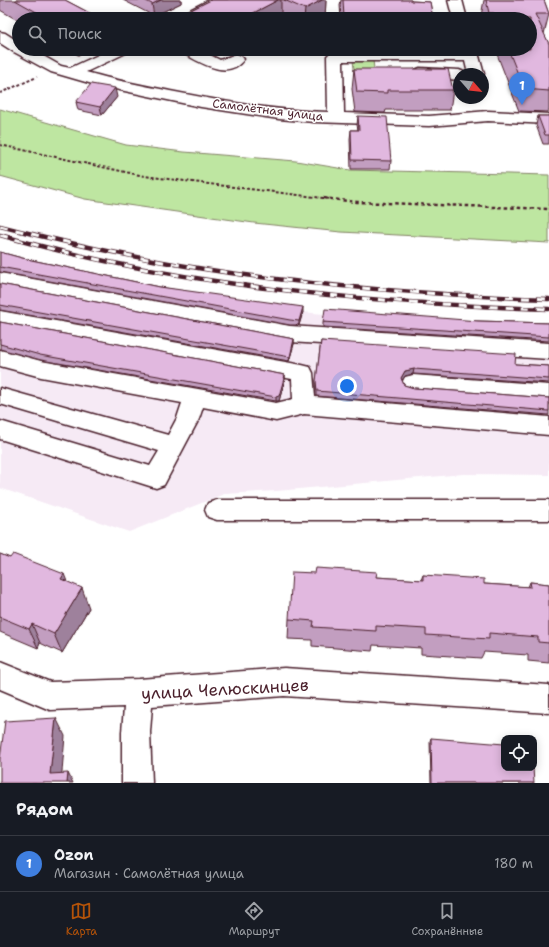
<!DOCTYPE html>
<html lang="ru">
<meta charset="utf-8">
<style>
body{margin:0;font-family:"Shantell Sans",sans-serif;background:#20242c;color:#f1f3f6}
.controls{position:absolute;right:12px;bottom:12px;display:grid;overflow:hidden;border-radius:8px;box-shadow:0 2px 10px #0003}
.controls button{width:36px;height:36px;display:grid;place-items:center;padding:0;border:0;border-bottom:1px solid #363941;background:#171b24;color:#f1f3f6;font:20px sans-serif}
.compass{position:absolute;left:453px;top:68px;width:36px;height:36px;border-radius:50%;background:#171b24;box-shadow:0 2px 10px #0003;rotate:118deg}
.you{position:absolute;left:347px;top:386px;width:14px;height:14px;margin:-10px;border:3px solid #fff;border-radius:50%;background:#1a73e8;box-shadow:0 0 0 6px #1a73e833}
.badge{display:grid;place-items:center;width:26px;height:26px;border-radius:50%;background:#b45309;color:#fff;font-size:13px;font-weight:700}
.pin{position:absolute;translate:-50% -33px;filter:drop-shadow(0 1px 2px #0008)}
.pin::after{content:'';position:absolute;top:21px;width:14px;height:12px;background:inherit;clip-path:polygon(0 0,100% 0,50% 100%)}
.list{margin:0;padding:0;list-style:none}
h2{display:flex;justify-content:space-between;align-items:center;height:52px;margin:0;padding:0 16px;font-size:17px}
h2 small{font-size:13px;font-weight:400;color:#9ea1a6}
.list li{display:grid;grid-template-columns:26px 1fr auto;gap:12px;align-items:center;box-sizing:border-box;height:56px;padding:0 16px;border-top:1px solid #363941}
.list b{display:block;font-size:15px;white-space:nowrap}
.list p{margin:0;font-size:13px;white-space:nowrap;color:#9ea1a6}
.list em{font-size:13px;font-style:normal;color:#9ea1a6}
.icon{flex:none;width:22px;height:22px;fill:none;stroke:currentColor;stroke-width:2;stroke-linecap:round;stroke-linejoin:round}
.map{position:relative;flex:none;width:549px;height:783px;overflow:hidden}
.search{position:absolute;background:#171b24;box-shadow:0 2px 10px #0003;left:12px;right:12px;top:12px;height:44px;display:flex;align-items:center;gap:10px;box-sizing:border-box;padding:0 14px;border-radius:22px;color:#9ea1a6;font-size:15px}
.sheet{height:108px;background:#171b24}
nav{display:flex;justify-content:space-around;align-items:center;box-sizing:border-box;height:56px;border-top:1px solid #363941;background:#171b24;font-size:11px;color:#9ea1a6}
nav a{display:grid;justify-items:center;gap:2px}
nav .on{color:#b45309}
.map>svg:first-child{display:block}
.built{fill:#f6eaf5}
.green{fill:#bee6a1;stroke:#848266}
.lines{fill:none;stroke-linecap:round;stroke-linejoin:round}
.minor-casing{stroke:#4a1f2b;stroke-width:3}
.path-far1{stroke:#4a1f2b;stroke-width:2;stroke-dasharray:3 2;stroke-linecap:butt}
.path{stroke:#4a1f2b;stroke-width:2.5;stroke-dasharray:3.5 3;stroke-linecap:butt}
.minor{fill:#fff;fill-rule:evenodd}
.rail-casing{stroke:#4a1f2b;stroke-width:4.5}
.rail{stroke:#fff;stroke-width:3;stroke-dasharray:8;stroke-linecap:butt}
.wall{fill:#c29ec0;stroke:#4a1f2b}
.shaded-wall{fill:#9e819c;stroke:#4a1f2b}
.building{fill:#e1b8df;stroke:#4a1f2b}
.labels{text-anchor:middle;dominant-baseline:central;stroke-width:3;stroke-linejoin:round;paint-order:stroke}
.far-street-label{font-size:12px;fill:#4a1f2b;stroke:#fff}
.near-street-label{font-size:17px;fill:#4a1f2b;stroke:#fff}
</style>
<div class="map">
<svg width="549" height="783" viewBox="0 0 549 783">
<rect width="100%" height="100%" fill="#fff"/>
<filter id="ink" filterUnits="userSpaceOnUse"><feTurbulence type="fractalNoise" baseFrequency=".025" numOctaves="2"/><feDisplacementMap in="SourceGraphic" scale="8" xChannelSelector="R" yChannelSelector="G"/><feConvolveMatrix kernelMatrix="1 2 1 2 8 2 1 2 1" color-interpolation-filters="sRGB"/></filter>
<g filter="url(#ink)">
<polygon class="built" points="0,257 161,291 302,312 357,317 549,327 549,475 463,474 277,491 224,494 129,532 0,488"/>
<g class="green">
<polygon points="353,60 373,60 375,78 355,78"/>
<polygon points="0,109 126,145 184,152 296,161 350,170 549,175 549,243 341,232 254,223 85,199 0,176"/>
</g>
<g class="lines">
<g class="minor-casing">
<g id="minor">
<polygon points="209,0 227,0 225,3 194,19 176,19 178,16"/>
<polygon points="448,0 462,0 467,19 453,19"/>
<path d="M0,32L5,33L19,42V49H31L61,66L70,68L111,49H131L128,52L86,72C113,80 141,85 170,91C221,101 275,111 328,112L327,56L330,53L335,51H462L461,49H477L484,74L483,75L468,74L465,61H343L344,113L429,116L488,111L549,114V124L488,121L429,126L314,122L279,119L201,107L96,85L51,72L14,52L0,43Z"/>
<path d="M178,49H198L220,60L236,54L241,56L244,59C228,82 198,61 181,52Z"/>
<polygon points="420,68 459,70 464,72 466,74 459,74 459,80 415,76 412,73 415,70"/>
<polygon points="0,273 290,326 549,343 549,359 290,342 0,287"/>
<polygon points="0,311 302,365 310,367 313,373 315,397 549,417 549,435 304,414 276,421 203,407 199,419 164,485 156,488 0,439 0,421 150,466 159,451 0,404 0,388 168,435 177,418 182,403 41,377 0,366 0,350 41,361 276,403 293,399 292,379 0,325"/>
<polygon points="413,375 549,385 549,401 413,391 405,389 402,383 405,377"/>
<polygon points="217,500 549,500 549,520 217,520 208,517 205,510 208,503"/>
<polygon points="0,662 50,682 139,679 284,668 549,685 549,713 284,696 152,706 150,732 152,783 122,783 122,732 124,707 50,710 0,689"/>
</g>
</g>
<g class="path-far1">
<polyline points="0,93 37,77"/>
<polyline points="0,145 144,176 331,199"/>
</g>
<polyline class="path" points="323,198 357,202 549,209"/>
<use href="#minor" class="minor"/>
<g class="rail-casing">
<g id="rail">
<path d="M0,226C67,243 135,258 204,269C318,287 433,295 549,299"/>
<path d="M0,235C178,286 365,303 549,309"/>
</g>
</g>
<use href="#rail" class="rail"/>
</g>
<g class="wall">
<polygon points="0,0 65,0 101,19 19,19 19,21 0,10"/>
<polygon points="123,0 181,0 181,3 154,16"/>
<polygon points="211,0 326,0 325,19 186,19 185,13"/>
<polygon points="341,0 411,0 411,1 430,2 433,19 341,19 340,5"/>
<polygon points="484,0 544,0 549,14 544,34 549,44 549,110 548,112 519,111 495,49 530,49 530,19 482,19 481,16"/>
<polygon points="68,49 91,49 78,55"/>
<polygon points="213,49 231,49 222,54"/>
<polygon points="354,69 453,90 450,110 386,110 385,113 355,112 352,89"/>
<polygon points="117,97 102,115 78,110 76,102"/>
<polygon points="358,116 391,161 390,169 351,169 350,139 351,130 358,130 357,125"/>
<polygon points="538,116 549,116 549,144 543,144 536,125"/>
<polygon points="0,252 22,258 160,287 303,312 299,325 290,325 0,272"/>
<polygon points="0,284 294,339 294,344 289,361 0,310"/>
<polygon points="478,321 549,323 549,341 323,327 323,322"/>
<polygon points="0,322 285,375 285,379 279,401 276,401 41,360 0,349"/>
<polygon points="321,341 515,364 549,366 549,383 413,374 405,376 402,380 404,385 414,388 549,398 549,415 316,396 316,381"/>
<polygon points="0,554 67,582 89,608 62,653 40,643 38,648 0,632"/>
<polygon points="423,575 484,584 528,587 530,582 549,584 549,663 528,661 528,655 484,652 481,658 421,654 421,648 373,645 372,651 312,646 312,640 288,639 289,619 376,577 421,580"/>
<polygon points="431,738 534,783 431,783 430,741"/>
</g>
<g class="shaded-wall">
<polygon points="161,0 181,0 181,3 154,16 152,4"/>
<polygon points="278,0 281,0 281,19 242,19"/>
<polygon points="322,0 326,0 325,19 304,19 305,9"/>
<polygon points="77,49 91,49 78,55"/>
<polygon points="222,49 231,49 222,54"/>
<polygon points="115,88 117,97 102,115 100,107"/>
<polygon points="303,307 303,312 299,325 299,321"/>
<polygon points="294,339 294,344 289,361 290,357"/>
<polygon points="414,369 413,374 405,376 401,382 401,378 405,371"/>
<polygon points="285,375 285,379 279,401 276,401 276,397"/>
<polygon points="64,574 72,594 61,579"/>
<polygon points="82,588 89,608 62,653 54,634"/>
<polygon points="32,624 40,643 38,648 29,629"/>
<polygon points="56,718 65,736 61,783 50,774"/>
<polygon points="68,773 73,783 67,783"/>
</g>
<g class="building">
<polygon points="15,0 65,0 101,19 49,19"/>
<polygon points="144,0 161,0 152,4"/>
<polygon points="211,0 278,0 242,19 198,19 185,13"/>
<polygon points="284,0 322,0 305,9"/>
<polygon points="343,0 411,0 411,1 430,2 433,19 364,19 363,18 344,18"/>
<polygon points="486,0 544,0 549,14 535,14 549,44 549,91 524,89 508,49 530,49 530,19 496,19 494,13 489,13"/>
<polygon points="354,69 448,69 453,90 387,90 387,93 357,92"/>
<polygon points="91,84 115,88 100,107 76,102"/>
<polygon points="358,116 387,117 391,161 352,160 351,130 359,130"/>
<polygon points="538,116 549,116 549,135 545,135"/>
<polygon points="0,252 22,258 160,287 303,307 299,321 290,320 0,267"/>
<polygon points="0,284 294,339 290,357 0,305"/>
<polygon points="325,309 478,321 549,323 549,337 323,322"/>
<polygon points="0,322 285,375 279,396 276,397 40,355 0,344"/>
<polygon points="321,341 516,354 515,364 549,366 549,379 414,369 405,371 401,378 404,385 414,388 549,398 549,411 317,391 316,381"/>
<polygon points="0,554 10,558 13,554 64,574 61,579 82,588 54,634 32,624 29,629 0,617"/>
<polygon points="316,568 377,572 376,577 423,580 423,575 484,579 484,584 531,587 530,582 549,584 549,643 538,642 538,637 489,633 489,639 426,635 426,629 376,626 376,631 313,627 314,621 289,619 292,572 315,573"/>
<polygon points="56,718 50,774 68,773 67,783 0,783 0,759 5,721"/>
<polygon points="431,738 504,744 504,768 533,768 534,783 432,783"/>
</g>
</g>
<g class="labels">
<g class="far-street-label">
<text transform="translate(268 110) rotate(7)">Самолётная улица</text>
</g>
<g class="near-street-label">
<text transform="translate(225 689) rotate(-3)">улица Челюскинцев</text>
</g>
</g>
</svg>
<div class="controls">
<button><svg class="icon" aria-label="locate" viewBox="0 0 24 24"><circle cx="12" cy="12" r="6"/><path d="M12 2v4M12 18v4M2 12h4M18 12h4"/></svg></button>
</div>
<svg class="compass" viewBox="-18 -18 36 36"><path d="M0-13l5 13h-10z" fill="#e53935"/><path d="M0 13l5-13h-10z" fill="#9ea1a6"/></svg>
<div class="you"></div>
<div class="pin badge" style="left:522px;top:105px;background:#3f7fe0">1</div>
<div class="search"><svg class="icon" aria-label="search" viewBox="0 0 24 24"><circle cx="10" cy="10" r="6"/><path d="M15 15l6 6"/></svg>Поиск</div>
</div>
<section class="sheet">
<h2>Рядом<small></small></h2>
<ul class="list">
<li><span class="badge" style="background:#3f7fe0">1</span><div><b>Ozon</b><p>Магазин · Самолётная улица</p></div><em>180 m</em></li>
</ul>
</section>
<nav>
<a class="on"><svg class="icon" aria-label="map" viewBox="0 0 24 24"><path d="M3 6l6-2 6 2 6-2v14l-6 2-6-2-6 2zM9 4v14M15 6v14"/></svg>Карта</a>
<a><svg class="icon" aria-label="directions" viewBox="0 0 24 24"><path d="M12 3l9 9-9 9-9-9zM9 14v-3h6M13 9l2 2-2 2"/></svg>Маршрут</a>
<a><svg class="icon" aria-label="saved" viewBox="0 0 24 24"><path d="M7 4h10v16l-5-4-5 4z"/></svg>Сохранённые</a>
</nav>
